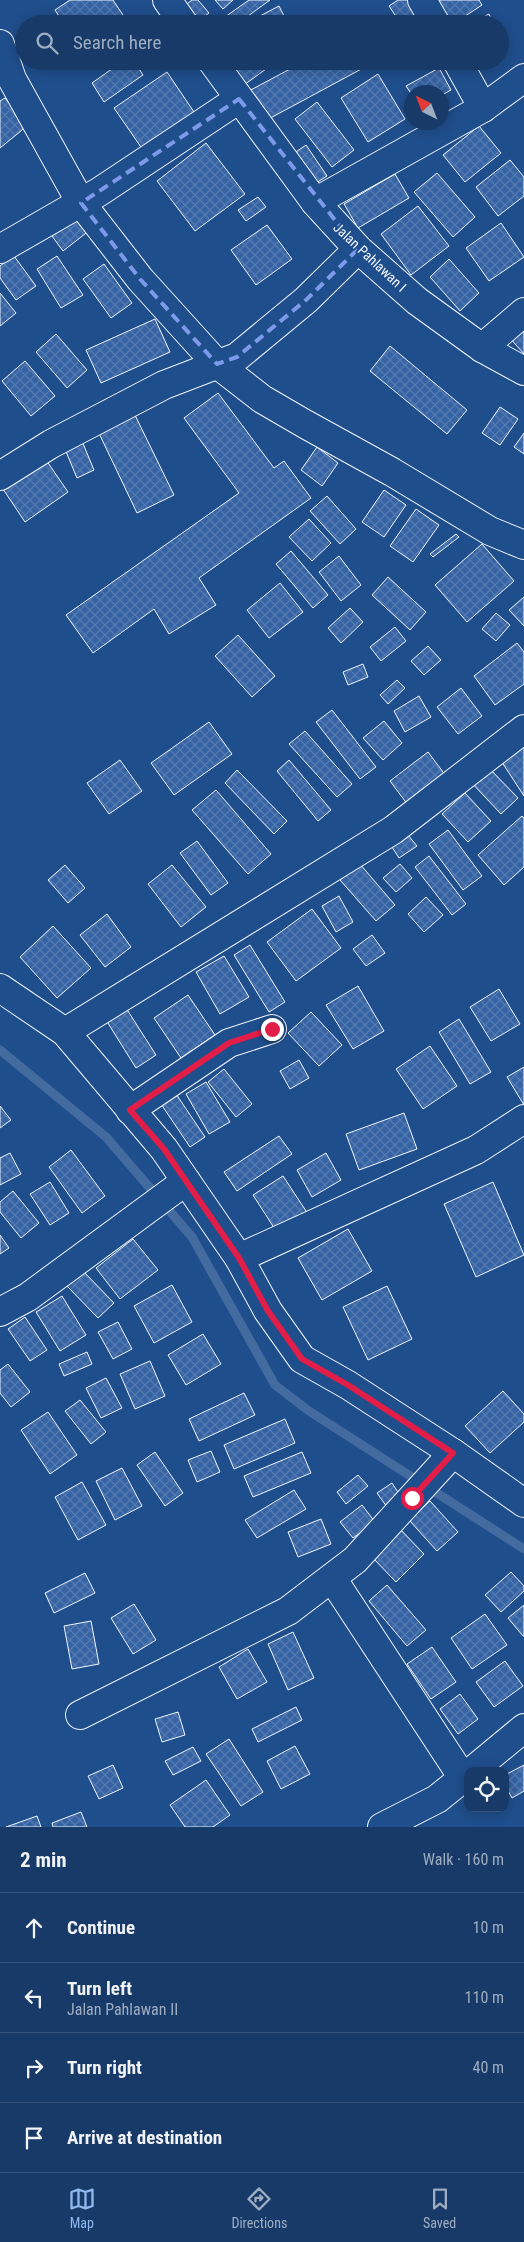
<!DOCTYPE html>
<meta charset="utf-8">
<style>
body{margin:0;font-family:"Roboto Condensed",sans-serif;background:#20416f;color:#f1f3f6}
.controls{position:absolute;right:15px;bottom:15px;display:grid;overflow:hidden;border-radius:10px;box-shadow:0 2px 12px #0003}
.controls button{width:45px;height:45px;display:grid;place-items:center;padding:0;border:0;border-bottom:1px solid #36547d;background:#173a69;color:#f1f3f6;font:25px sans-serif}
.compass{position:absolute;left:404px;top:85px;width:45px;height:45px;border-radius:50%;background:#173a69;box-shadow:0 2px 12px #0003;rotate:318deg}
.stop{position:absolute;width:15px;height:15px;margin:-11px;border:4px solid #e11d48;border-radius:50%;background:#fff}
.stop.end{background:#e11d48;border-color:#fff;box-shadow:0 1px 5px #0008}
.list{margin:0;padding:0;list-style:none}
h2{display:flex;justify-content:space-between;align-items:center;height:65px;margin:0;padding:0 20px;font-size:21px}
h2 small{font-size:16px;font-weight:400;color:#9eadc0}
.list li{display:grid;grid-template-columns:32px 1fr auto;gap:15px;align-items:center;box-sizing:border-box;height:70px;padding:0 20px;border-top:1px solid #36547d}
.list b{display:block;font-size:19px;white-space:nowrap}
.list p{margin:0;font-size:16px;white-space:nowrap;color:#9eadc0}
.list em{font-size:16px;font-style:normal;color:#9eadc0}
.icon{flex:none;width:28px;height:28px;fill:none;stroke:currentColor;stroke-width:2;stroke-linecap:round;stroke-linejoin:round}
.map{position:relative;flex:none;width:524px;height:1827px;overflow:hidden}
.search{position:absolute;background:#173a69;box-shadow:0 2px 12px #0003;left:15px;right:15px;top:15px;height:55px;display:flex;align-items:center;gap:12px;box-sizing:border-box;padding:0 18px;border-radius:28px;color:#9eadc0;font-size:19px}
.sheet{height:345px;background:#173a69}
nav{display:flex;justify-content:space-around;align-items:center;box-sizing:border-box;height:70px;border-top:1px solid #36547d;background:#173a69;font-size:14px;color:#9eadc0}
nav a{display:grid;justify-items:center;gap:2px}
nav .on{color:#90b9f0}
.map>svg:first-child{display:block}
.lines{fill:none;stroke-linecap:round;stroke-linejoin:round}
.stream{stroke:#446ba0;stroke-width:9}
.building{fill:url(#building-cross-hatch);stroke:#f2f6ff}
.minor-casing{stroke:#f2f6ff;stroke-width:30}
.major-casing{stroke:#f2f6ff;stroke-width:30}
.minor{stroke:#1f4e8c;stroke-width:28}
.major{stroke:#1f4e8c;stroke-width:28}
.route{stroke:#e11d48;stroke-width:6}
.marked{fill:none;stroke:#7d9aea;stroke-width:4;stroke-dasharray:10 6;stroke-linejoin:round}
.labels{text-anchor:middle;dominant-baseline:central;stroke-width:4;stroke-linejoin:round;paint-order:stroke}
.street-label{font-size:14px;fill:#f2f6ff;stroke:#1f4e8c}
</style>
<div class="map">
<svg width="524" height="1827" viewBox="0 0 524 1827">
<defs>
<pattern id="building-cross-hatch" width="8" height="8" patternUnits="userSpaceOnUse" patternTransform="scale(1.25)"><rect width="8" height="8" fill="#3563a3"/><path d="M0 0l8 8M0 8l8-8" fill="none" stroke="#537ab1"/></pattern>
</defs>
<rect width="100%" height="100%" fill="#1f4e8c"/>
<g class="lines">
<polyline class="stream" points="0,1050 106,1137 192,1237 275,1385 309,1411 524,1549"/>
</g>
<g class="building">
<polygon points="70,0 113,0 129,24 64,24 55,10"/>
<polygon points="192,0 198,0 209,13 195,24 182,8"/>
<polygon points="215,0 233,0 223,9"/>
<polygon points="249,0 270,0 237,24 215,24"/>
<polygon points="398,0 415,0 431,24 401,24 389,6"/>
<polygon points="434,0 479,0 482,5 453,24 449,24"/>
<polygon points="279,6 288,24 261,24 258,17"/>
<polygon points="489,14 493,24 470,24"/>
<polygon points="123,61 134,61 143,75 104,102 92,83"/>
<polygon points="227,61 271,61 273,64 244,85"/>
<polygon points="305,61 364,61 367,66 263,122 247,92"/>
<polygon points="439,68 451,90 442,95 442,92 412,92 412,95 406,86"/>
<polygon points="167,72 196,115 143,150 114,108"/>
<polygon points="378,74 405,119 368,142 341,98"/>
<polygon points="5,98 27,126 0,148 0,101"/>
<polygon points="317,102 354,150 332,167 295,119"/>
<polygon points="479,126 501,153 465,182 443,155"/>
<polygon points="206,143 245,194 195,231 157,181"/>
<polygon points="306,145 327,176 310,187 290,156"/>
<polygon points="510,160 524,177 524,196 498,216 476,187"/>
<polygon points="437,173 475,217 453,237 414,192"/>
<polygon points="395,174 409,198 358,228 344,204"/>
<polygon points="258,197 266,207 246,221 238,210"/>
<polygon points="418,206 449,246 411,275 381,234"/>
<polygon points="76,212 90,230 63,251 49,232"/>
<polygon points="501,223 524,257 489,281 466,248"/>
<polygon points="267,225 292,259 256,285 231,250"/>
<polygon points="14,256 36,286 16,300 0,278 0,266"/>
<polygon points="57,256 83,295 61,308 37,269"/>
<polygon points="449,259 479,293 460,311 430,277"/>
<polygon points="104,264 132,303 111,318 83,279"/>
<polygon points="0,293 16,313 0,326"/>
<polygon points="155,319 170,352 101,383 86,350"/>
<polygon points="524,323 524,354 509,337"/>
<polygon points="56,334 87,370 67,388 36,352"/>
<polygon points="390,346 467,410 447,434 370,371"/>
<polygon points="25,361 55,396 31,416 2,381"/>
<polygon points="218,393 274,468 284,461 311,498 199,578 216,605 169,634 154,609 93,653 66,615 239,493 184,418"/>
<polygon points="500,407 518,419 500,445 482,433"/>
<polygon points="132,409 174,495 137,513 96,427"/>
<polygon points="524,433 524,454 514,447"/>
<polygon points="79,434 94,470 77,478 62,442"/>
<polygon points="317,447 338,463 322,486 301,470"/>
<polygon points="44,457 68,492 25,522 1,486"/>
<polygon points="384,490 406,505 384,537 362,522"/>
<polygon points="327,496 356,529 340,544 310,511"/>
<polygon points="416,509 439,525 413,562 390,546"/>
<polygon points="309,519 331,543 312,561 289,537"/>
<polygon points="456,534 459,537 433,557 430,554"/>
<polygon points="482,544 514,581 467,622 435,585"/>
<polygon points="291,551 328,595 313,608 276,564"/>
<polygon points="339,556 361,585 341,601 319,572"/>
<polygon points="388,577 426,612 410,630 372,595"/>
<polygon points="280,583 303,612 269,638 247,610"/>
<polygon points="524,597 524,626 509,610"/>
<polygon points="350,608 363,622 341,643 328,628"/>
<polygon points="496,613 510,625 496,641 482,629"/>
<polygon points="395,627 406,641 381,661 370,647"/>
<polygon points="238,635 275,676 252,697 215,656"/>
<polygon points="517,643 524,652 524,684 495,705 474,676"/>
<polygon points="428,646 441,660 424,675 411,661"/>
<polygon points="363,664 368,677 348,685 343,672"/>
<polygon points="397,680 405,688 388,704 380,695"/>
<polygon points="461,688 482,716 458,734 437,707"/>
<polygon points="419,696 431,717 405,732 394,711"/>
<polygon points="332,710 376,767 360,779 316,722"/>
<polygon points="384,721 402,743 383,760 363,738"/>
<polygon points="209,722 232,754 174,795 151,763"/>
<polygon points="305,731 352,784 337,797 289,744"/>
<polygon points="524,734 524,796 496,753"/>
<polygon points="428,752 449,780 411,809 390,781"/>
<polygon points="120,760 142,791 109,814 87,783"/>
<polygon points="289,760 331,810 318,821 277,771"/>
<polygon points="486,765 518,798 501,814 469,780"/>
<polygon points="237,770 287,821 274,834 225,783"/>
<polygon points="216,790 271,854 248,874 192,810"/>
<polygon points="465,793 491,821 468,842 442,814"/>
<polygon points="522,816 524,818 524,867 504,885 478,855"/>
<polygon points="448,830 482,876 463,890 429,844"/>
<polygon points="408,835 417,846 399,858 392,847"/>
<polygon points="197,841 228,883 211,895 180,853"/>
<polygon points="429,856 466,904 452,915 415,867"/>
<polygon points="359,863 395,905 376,921 340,880"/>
<polygon points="400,864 412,878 396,892 383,878"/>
<polygon points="65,865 85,888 68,903 48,880"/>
<polygon points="172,865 206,907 181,927 148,884"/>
<polygon points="339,896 353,922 336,932 322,906"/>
<polygon points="426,897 443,915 424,932 408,914"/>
<polygon points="312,909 341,948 296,981 267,942"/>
<polygon points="107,914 131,947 105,967 80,935"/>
<polygon points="53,926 91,968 57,998 20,957"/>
<polygon points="372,935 385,953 366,966 353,949"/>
<polygon points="250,945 285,1002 269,1012 234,955"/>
<polygon points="224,956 249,997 220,1014 196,972"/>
<polygon points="358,986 384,1031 353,1049 326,1005"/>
<polygon points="499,989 520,1024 491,1041 470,1007"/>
<polygon points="188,995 215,1035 181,1058 154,1018"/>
<polygon points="126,1008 156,1055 136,1068 106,1020"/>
<polygon points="311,1012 342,1045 319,1066 288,1033"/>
<polygon points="459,1019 491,1072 470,1084 439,1032"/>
<polygon points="430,1046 457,1086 423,1109 396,1069"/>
<polygon points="299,1060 309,1078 290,1089 280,1071"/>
<polygon points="524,1067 524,1105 507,1077"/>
<polygon points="224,1069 252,1104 236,1117 208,1082"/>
<polygon points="206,1082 230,1122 209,1134 186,1094"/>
<polygon points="174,1091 205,1137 190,1147 159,1101"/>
<polygon points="0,1106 11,1120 0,1128"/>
<polygon points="404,1113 417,1149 359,1170 346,1134"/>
<polygon points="279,1136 292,1154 237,1191 224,1172"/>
<polygon points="71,1150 105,1196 82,1213 49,1167"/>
<polygon points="10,1153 21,1174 0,1185 0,1158"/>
<polygon points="326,1153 341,1180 312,1197 297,1170"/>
<polygon points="283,1176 308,1214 278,1234 253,1195"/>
<polygon points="50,1182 69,1213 50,1225 30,1194"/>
<polygon points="493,1182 524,1255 476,1277 444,1204"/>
<polygon points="13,1191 39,1223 21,1238 0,1212 0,1202"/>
<polygon points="348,1229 372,1271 322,1300 298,1258"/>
<polygon points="0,1235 9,1248 0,1254"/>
<polygon points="133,1239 158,1270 120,1299 96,1268"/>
<polygon points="82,1270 114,1303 98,1318 66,1285"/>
<polygon points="172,1285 192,1322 154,1343 134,1306"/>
<polygon points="387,1286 412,1339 368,1360 343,1307"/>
<polygon points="62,1296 86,1335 60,1351 36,1312"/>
<polygon points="25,1317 47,1350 30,1361 8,1329"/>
<polygon points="118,1322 132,1349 113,1359 98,1332"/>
<polygon points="203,1334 221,1364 186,1385 168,1355"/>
<polygon points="87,1352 92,1364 64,1376 59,1364"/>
<polygon points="150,1361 165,1396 135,1409 120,1374"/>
<polygon points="8,1364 30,1392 11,1407 0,1393 0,1370"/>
<polygon points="106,1378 122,1408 101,1418 86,1388"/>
<polygon points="503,1391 524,1414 524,1422 490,1453 465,1426"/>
<polygon points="244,1393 255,1415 199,1441 189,1419"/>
<polygon points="80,1400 106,1432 91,1444 65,1411"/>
<polygon points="48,1412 77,1455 50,1474 21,1430"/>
<polygon points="285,1419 295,1443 234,1469 224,1445"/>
<polygon points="211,1451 220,1472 197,1482 188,1460"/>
<polygon points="155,1452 183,1493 165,1506 137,1465"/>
<polygon points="302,1452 311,1473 253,1497 244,1476"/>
<polygon points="122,1468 142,1506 115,1520 96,1481"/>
<polygon points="358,1475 368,1486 346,1504 337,1492"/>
<polygon points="82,1482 106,1525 78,1540 55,1497"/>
<polygon points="392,1483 401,1497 387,1507 377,1493"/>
<polygon points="294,1490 306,1509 257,1538 245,1520"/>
<polygon points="430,1501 458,1532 437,1551 409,1520"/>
<polygon points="362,1505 375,1522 353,1538 340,1522"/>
<polygon points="321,1519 331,1544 298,1557 288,1532"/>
<polygon points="399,1528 424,1554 396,1582 371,1556"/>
<polygon points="511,1572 524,1586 524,1591 501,1612 485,1595"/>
<polygon points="85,1573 95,1593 54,1613 45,1593"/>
<polygon points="387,1585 426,1630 407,1646 369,1601"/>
<polygon points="134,1604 156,1640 133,1654 111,1618"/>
<polygon points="524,1605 524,1636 523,1636 508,1618"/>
<polygon points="485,1614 507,1645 472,1669 451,1638"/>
<polygon points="91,1621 99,1664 72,1669 64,1626"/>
<polygon points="293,1632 314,1678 288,1690 268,1644"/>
<polygon points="432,1647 456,1682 431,1699 407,1664"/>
<polygon points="248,1649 267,1682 237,1699 219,1667"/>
<polygon points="505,1661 523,1686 494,1707 476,1682"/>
<polygon points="460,1694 478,1719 458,1734 440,1709"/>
<polygon points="296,1707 302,1720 258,1742 252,1729"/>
<polygon points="178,1712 185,1735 162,1742 155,1719"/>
<polygon points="229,1739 263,1792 241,1806 206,1754"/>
<polygon points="295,1746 310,1774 281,1789 267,1761"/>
<polygon points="193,1747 201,1761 173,1775 165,1761"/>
<polygon points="113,1765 123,1788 99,1799 88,1776"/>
<polygon points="524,1765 524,1791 512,1798 505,1785 505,1775"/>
<polygon points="206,1780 230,1815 213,1827 185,1827 170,1805"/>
<polygon points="81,1812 87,1827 53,1827 52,1823"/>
<polygon points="37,1816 41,1827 6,1827"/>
</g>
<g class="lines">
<g class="minor-casing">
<g id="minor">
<polyline points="422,0 436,24"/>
<polyline points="0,44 12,79 81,203 140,279 217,364 262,399 305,424 392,472 490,531 524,545"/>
<polyline points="457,61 483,108"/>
<polyline points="315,202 483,108 524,78"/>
<polyline points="0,249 99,192 239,99"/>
<polyline points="482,348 524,312"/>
<polyline points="0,476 51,444 164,385 237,357 306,300 358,249"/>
<polyline points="0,988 65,1032 164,1149 239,1258 268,1311 302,1359 348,1385 453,1453 524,1503"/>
<polyline points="65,1032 393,830 524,729"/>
<polyline points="130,1110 229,1043 272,1029"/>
<polyline points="239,1258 476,1150 524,1119"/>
<polyline points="0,1312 28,1297 186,1181"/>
<polyline points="332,1578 463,1778"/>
<polyline points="80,1715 288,1611 355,1560 453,1453"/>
<polyline points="472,1771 524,1728"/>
<polyline points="382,1827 437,1799 468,1774"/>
</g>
</g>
<g class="major-casing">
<g id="major">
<polyline points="167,0 184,24"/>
<polyline points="212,61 315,202 358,249 417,301 482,348 524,371"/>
</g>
</g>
<use href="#minor" class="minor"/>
<use href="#major" class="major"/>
</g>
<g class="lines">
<polyline class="route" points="272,1029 229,1043 130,1110 164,1149 186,1181 239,1258 268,1311 302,1359 348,1385 453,1453 412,1498"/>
</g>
<path class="marked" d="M239,99L358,249L306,300L237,357L217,364L140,279L81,203Z"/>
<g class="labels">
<g class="street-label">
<text transform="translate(370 257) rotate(43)">Jalan Pahlawan I</text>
</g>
</g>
</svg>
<div class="controls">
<button><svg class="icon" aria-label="locate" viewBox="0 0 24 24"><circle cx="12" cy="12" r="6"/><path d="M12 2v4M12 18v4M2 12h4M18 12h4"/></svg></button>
</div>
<svg class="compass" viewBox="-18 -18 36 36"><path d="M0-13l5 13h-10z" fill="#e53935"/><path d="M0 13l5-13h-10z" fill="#9eadc0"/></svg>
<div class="stop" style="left:412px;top:1498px"></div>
<div class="stop end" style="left:272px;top:1029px"></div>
<div class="search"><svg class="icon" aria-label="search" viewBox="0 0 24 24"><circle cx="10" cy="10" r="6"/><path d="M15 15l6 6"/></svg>Search here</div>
</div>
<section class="sheet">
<h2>2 min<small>Walk · 160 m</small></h2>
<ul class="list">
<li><svg class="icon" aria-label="ahead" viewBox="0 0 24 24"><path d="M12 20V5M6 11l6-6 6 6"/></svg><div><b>Continue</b></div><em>10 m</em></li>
<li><svg class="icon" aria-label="left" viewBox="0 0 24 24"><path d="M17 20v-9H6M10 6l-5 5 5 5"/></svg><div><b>Turn left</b><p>Jalan Pahlawan II</p></div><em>110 m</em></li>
<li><svg class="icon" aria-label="right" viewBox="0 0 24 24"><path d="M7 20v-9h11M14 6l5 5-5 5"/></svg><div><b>Turn right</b></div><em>40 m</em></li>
<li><svg class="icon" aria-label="arrive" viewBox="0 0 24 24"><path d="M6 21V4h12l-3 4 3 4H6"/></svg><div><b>Arrive at destination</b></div></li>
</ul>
</section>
<nav>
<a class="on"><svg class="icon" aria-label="map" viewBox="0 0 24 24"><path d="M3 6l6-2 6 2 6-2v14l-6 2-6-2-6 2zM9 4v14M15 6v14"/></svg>Map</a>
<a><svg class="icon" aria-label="directions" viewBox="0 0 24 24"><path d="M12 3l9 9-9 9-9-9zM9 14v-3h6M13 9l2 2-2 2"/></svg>Directions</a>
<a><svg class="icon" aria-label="saved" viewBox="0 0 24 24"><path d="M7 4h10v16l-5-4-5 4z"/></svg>Saved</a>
</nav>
